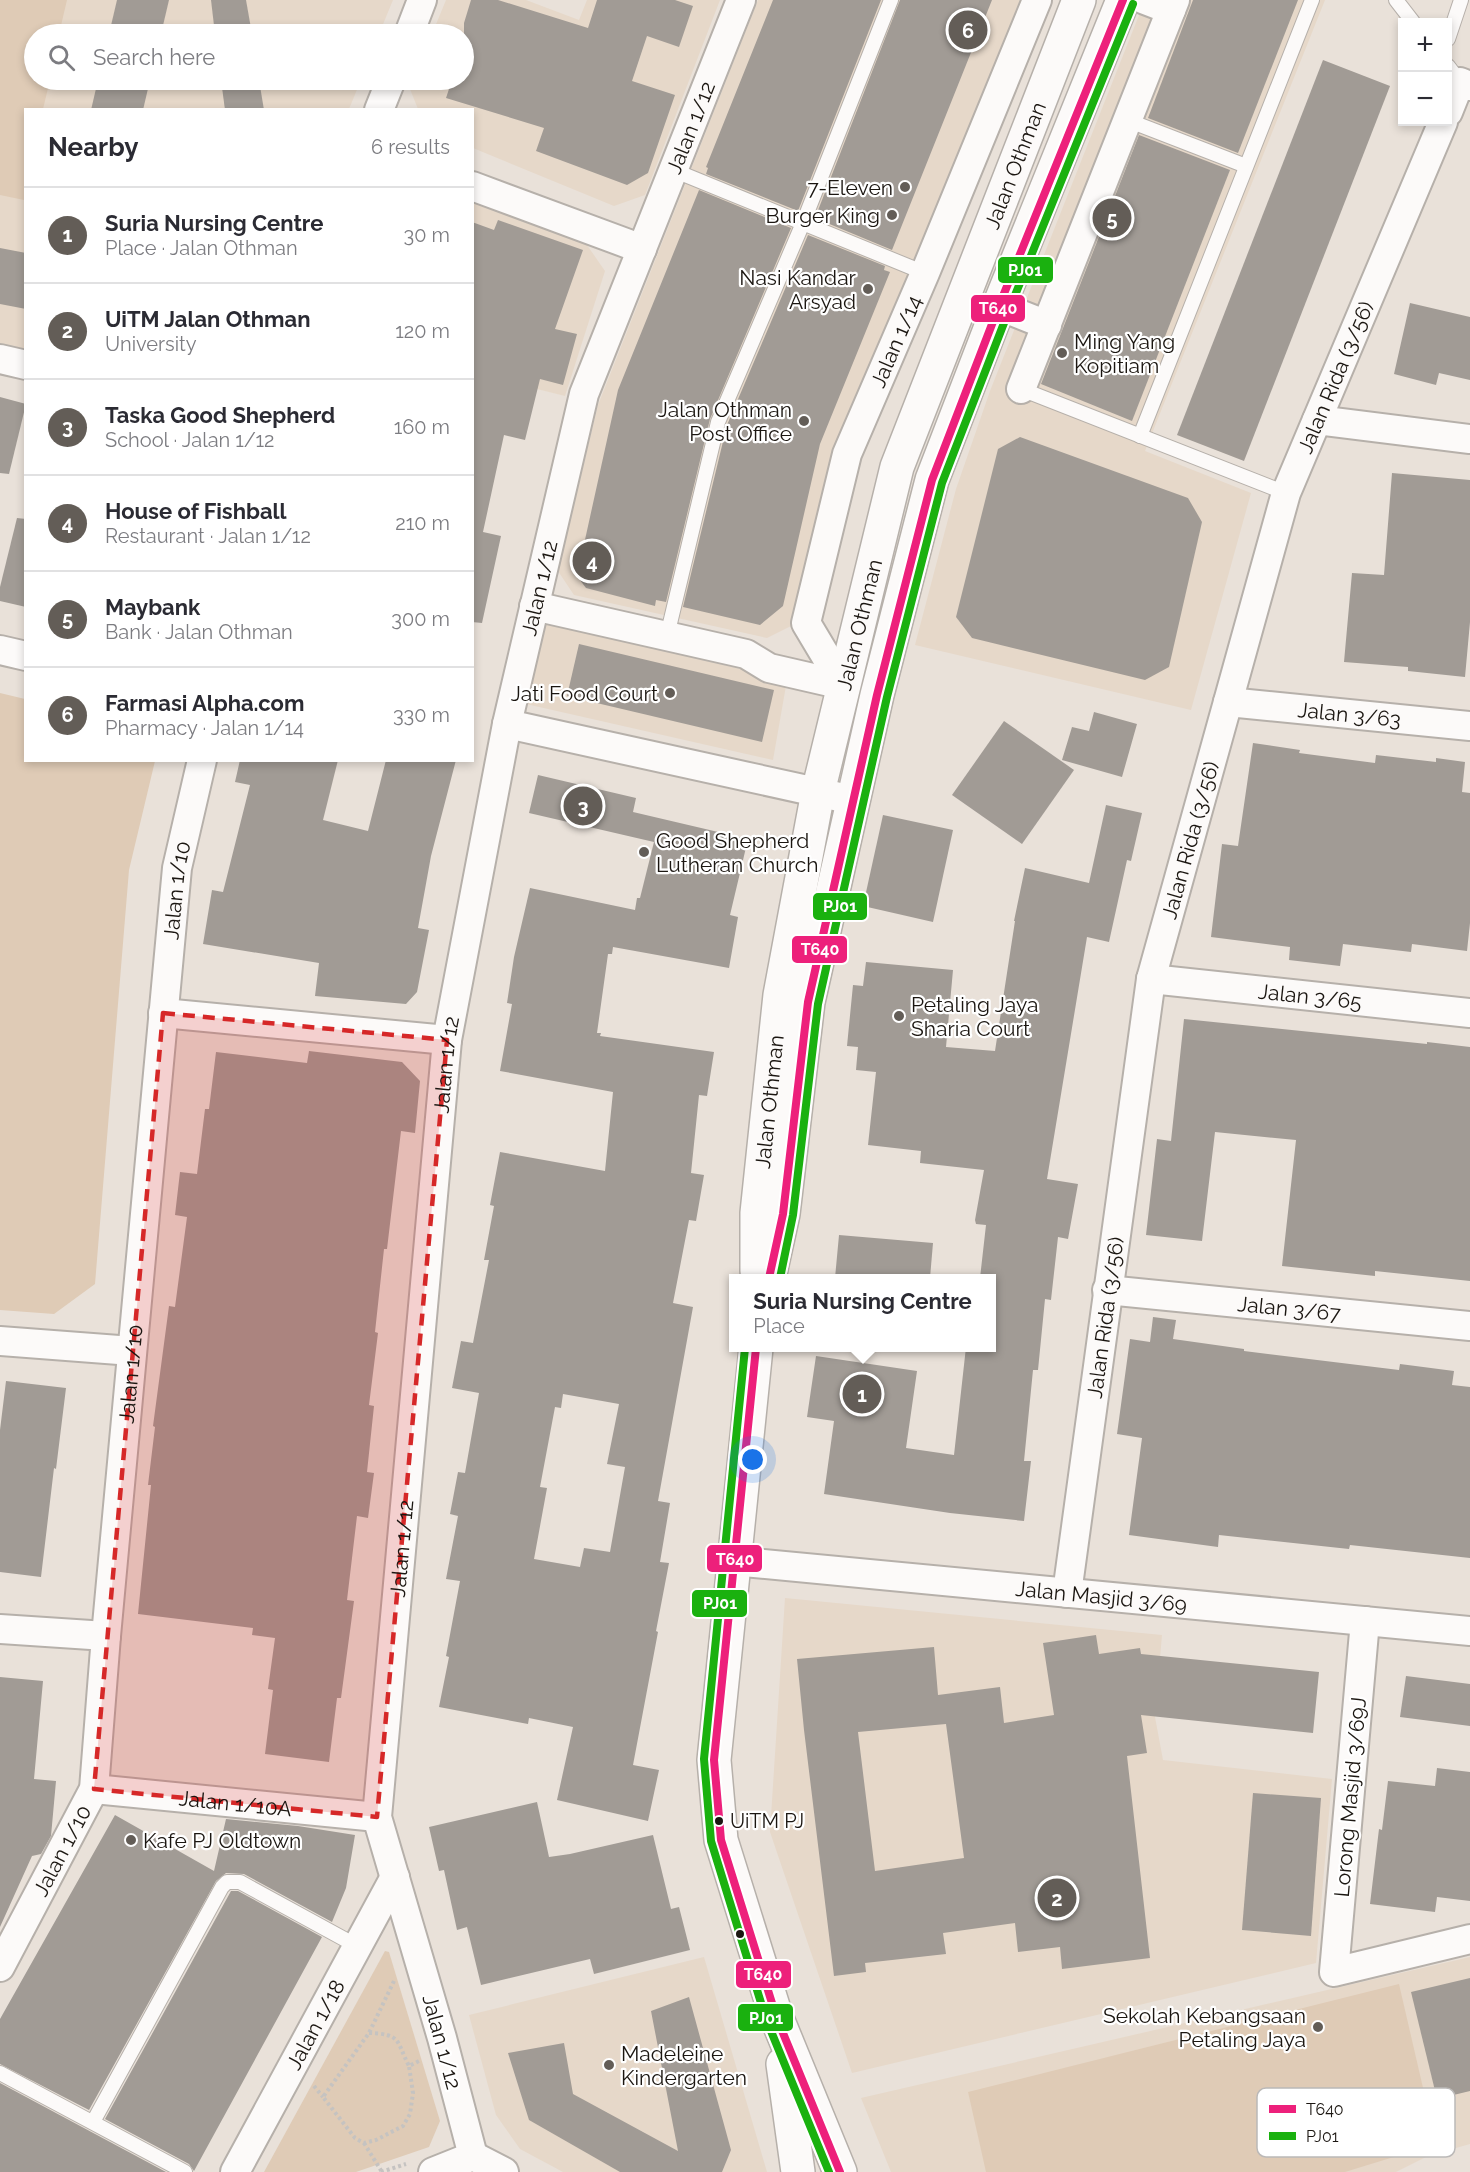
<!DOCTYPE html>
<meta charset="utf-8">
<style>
body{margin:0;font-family:Raleway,sans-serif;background:#f7f7f7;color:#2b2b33}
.controls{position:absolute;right:18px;top:18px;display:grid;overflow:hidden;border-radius:0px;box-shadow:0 3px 9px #0003}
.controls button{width:54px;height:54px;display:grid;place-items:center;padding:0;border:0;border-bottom:2px solid #e1e1e2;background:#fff;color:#2b2b33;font:30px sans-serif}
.you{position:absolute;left:753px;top:1460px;width:21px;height:21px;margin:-15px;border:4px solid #fff;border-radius:50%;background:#1a73e8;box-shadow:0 0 0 9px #1a73e833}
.badge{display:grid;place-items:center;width:39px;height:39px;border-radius:50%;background:#635d57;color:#fff;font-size:20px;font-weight:700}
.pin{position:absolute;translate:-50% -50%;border:3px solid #fff;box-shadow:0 2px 6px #0006}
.popup{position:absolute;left:729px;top:1274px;width:267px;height:78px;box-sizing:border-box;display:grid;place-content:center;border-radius:0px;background:#fff;filter:drop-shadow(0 2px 4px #0005);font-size:20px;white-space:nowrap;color:#7c7c81}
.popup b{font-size:22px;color:#2b2b33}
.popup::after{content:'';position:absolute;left:50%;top:100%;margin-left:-12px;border:12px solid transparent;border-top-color:#fff}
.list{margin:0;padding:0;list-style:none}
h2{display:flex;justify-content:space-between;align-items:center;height:78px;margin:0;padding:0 24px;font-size:26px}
h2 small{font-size:20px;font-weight:400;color:#7c7c81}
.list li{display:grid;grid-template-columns:39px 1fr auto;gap:18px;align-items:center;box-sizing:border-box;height:96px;padding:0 24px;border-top:2px solid #e1e1e2}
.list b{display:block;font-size:22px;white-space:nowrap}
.list p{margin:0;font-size:20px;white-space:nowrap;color:#7c7c81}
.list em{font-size:20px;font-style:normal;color:#7c7c81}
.icon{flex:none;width:33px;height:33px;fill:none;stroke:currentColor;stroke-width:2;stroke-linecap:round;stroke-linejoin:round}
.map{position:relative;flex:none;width:1470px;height:2172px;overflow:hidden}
.search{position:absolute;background:#fff;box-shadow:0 3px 9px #0003;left:24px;top:24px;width:450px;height:66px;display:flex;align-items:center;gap:15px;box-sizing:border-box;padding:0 21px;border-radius:33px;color:#7c7c81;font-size:22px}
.panel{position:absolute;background:#fff;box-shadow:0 3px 9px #0003;left:24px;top:108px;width:450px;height:654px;border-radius:0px}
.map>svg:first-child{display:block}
.built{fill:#e6d8c9}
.green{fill:#dfcbb6}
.building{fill:#a19b95;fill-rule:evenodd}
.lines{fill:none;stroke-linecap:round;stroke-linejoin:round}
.lane-casing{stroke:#b6b0aa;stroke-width:16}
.street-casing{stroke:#b6b0aa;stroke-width:32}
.secondary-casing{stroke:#b6b0aa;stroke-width:36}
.path{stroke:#c5c3c1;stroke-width:4;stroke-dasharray:3 3;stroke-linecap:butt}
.lane{stroke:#fcfaf9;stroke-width:14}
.street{stroke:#fcfaf9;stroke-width:28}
.secondary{stroke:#fcfaf9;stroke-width:33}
.bus-1-casing{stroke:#fff;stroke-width:12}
.bus-2-casing{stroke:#fff;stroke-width:12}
.bus-1{stroke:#ed207b;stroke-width:8}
.bus-2{stroke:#1ab10f;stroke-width:8}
.marked{fill:#d62828;fill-opacity:0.2;stroke:#d62828;stroke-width:4.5;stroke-dasharray:12 8;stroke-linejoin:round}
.poi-dot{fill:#635d57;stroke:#fff;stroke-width:2}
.bus-dot{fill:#1b1611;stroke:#fff;stroke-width:2}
.labels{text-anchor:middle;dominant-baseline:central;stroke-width:4.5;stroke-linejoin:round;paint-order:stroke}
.bus-label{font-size:20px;fill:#1b1611;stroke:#fff;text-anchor:start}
.street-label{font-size:21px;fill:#1b1611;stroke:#fff}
.poi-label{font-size:21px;fill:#1b1611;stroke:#fff;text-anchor:end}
.key{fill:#fff;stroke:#bbb9b8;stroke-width:1.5}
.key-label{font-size:16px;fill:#1b1611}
.line-badge{stroke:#fff;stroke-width:2}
.badge-label{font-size:16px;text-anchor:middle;font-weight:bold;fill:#fff}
</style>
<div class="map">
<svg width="1470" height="2172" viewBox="0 0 1470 2172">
<rect width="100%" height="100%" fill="#e9e1d9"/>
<g class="built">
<polygon points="0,0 393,0 379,34 34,34 34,80 361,80 349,109 26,110 25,350 0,344"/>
<polygon points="446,0 526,0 579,20 587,0 720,0 645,195 614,206 473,148 472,110 418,109 410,89 414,80 464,80 464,34 432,34"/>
<polygon points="758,0 1020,0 837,450 797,623 767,638 574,595 558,571 598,405"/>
<polygon points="1145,0 1325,0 1145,451 1251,493 1191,710 915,645 956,489 990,391"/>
<polygon points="472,201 587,245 605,271 565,396 473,373"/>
<polygon points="546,623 787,680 773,760 526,704"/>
<polygon points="785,1598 1162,1635 1155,1717 1163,1760 1332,1779 1316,1963 852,2073 770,1832"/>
<polygon points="704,1957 767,2172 563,2172 520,2149 496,2115 469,2015"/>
<polygon points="1470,1957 1470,2144 1428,2156 1396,2172 891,2172 861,2098"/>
</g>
<g class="green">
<polygon points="0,0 67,0 59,34 34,34 34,80 50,80 43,109 26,110 24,200 0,195"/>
<polygon points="0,693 25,699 26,760 155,761 129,870 95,1284 54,1314 0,1310"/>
<polygon points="385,1951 389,1952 440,2121 429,2147 356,2172 264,2172"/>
<polygon points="1399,1984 1436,2144 1345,2172 986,2172 968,2092"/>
</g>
<g class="building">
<polygon points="117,0 169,0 161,34 109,34"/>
<polygon points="211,0 246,0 252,34 215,34"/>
<polygon points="471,0 498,0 588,28 597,0 675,0 693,6 679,47 647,36 632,81 675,95 648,173 627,185 536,151 544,128 446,98 452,80 464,80 464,23"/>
<polygon points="773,0 881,0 798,211 706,174 708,168 706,167"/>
<polygon points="900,0 992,0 892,250 815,218"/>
<polygon points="1193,0 1298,0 1238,153 1148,118"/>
<polygon points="1323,60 1390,86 1244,461 1177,435"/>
<polygon points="98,80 150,80 143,110 91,110"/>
<polygon points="221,80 259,80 264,110 225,110"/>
<polygon points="1139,135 1230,170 1132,421 1041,384"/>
<polygon points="699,190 791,228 710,419 666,602 656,600 655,606 586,588 577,576 618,390"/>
<polygon points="498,220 583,250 555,329 577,334 563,385 540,379 525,440 504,435 483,532 501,536 482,623 472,622 472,222 494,230"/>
<polygon points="808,235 885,266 884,270 890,272 820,444 783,606 760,625 683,607 727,425"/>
<polygon points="0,248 26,253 26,309 0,304"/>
<polygon points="1410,303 1470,317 1470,380 1439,373 1436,385 1394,374"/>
<polygon points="0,397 26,404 9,474 0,473"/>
<polygon points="1020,437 1188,498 1202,522 1169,667 1145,680 972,638 956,617 998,449"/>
<polygon points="1392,473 1470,480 1470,622 1465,677 1408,671 1408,667 1344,662 1352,573 1384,575"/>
<polygon points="17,518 26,519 26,607 0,601 0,587"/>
<polygon points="579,644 774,690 762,742 567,696"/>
<polygon points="1094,712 1137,724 1122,777 1062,760 1072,727 1089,731"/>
<polygon points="1004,721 1074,770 1022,844 952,795"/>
<polygon points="1253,743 1300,750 1299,753 1375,763 1376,755 1436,762 1436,758 1465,762 1462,792 1470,793 1470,923 1467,951 1412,944 1411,952 1343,944 1340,966 1289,960 1290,947 1211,937 1222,844 1238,846"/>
<polygon points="240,760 338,760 323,820 368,831 386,760 456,760 431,856 418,928 429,930 417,992 406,1004 315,996 319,963 203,944 212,890 223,892 250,785 235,782"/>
<path d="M538,775L636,798L633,812L748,839L730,915L738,917L729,968L613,947L612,954H608L597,1033H601L600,1036L714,1052L707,1096L699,1095L691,1173L704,1175L696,1221L689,1220L673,1303L693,1307L658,1501L670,1503L660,1562L669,1563L656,1631L658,1632L633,1765L659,1770L648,1821L557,1800L573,1727L529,1718L528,1724L439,1707L449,1657L446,1656L460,1581L446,1579L458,1516L450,1514L458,1472L465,1473L479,1393L452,1388L461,1341L473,1343L489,1260H484L494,1206L490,1205L500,1152L605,1171L613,1092L500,1071L512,1004L507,1003L514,957L530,888L635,910L637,898H640L654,842L529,813ZM563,1394L619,1404L607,1464L625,1467L610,1552L584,1548L580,1567L534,1559L547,1488L540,1487L555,1407L561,1408Z"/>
<polygon points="1106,805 1142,813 1131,861 1127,860 1109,942 1087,937 1047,1179 1078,1184 1068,1239 1058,1237 1051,1300 1045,1299 1038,1370 1033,1370 1024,1461 1031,1461 1024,1521 950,1513 824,1494 834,1421 807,1417 816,1356 917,1371 906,1448 954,1455 966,1347 991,1347 991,1278 980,1278 986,1225 976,1224 975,1220 984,1170 920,1163 921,1151 868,1145 876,1072 856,1070 858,1047 847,1046 853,985 863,986 866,962 953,970 946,1047 995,1051 1015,921 1014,921 1025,868 1089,883"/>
<polygon points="883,815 953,830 933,922 863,906"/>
<polygon points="1184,1019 1427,1044 1427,1042 1470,1047 1470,1281 1375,1271 1375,1276 1282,1266 1296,1140 1215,1132 1202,1241 1146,1235 1157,1139 1171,1141"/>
<polygon points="309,1051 402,1062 420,1081 415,1133 401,1131 387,1249 384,1249 375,1332 378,1333 369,1405 374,1406 367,1472 374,1473 368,1518 357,1516 347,1600 354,1601 341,1698 337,1698 329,1762 265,1754 273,1690 268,1689 275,1638 252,1635 253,1628 138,1614 151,1485 148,1485 155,1427 153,1426 169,1306 175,1307 187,1217 175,1215 180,1172 197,1174 205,1109 209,1109 216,1052 307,1063"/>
<polygon points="839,1235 933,1243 930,1278 835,1278"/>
<polygon points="1153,1317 1176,1320 1173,1339 1244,1349 1244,1351 1399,1370 1400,1364 1454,1371 1452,1385 1470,1387 1470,1558 1350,1545 1349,1549 1219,1535 1218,1547 1129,1535 1142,1438 1117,1434 1130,1339 1150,1342"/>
<polygon points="6,1381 66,1388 56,1469 54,1468 41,1577 0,1572 0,1430"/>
<path d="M1096,1635L1099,1654L1140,1648L1141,1654L1319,1672L1313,1733L1141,1715L1147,1753L1127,1756L1150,1958L1062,1969L1060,1947L1018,1952L1015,1923L943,1933L946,1954L865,1963L866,1972L834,1976L804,1730L797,1659L934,1647L938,1695L1000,1687L1004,1723L1054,1715L1043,1643ZM946,1724L964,1858L875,1871L858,1732Z"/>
<polygon points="1406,1676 1470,1684 1470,1726 1400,1717"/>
<polygon points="0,1677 43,1681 34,1779 56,1781 51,1836 41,1854 32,1856 0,1927"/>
<polygon points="1437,1768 1470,1772 1470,1901 1437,1897 1435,1912 1370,1904 1379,1829 1382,1830 1388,1781 1435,1786"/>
<polygon points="1253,1793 1321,1798 1311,1936 1242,1930"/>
<polygon points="537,1802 549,1857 570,1854 653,1835 671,1909 679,1907 690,1950 594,1974 590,1959 481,1985 467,1927 457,1930 444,1870 439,1871 429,1827"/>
<polygon points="115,1815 214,1871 226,1819 298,1826 355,1835 346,1888 332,1922 244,1874 226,1873 216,1881 89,2110 0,2064 0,2019"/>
<polygon points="231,1891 238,1891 322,1937 194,2171 189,2164 105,2119"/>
<polygon points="1470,1978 1470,2091 1437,2099 1411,1992"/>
<polygon points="689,1997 731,2150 722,2172 620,2172 529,2120 508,2053 564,2043 573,2094 678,2151 651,2011"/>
<polygon points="0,2083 166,2172 0,2172"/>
</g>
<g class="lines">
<g class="lane-casing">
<g id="lane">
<polyline points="1396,0 1413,22"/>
<polyline points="1448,39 1461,0"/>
<polyline points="1448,66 1460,82"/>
<polyline points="1127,120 1246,166"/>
<polyline points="673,170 925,273"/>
<polyline points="1021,389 1286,493"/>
<polyline points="1140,436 1312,0"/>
<polyline points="667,636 718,422 803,223 891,0"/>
<polyline points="0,2073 185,2172"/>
<polyline points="93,2122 222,1887 227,1882 240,1882 357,1946"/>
</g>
</g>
<g class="street-casing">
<g id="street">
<polyline points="1145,0 1171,10"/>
<polyline points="409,34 422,0"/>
<polyline points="379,110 391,80"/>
<polyline points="1448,112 1460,82 1470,86"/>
<polyline points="472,186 642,249"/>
<polyline points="999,306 1047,325"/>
<polyline points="0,359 26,365"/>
<polyline points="1021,389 1175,0"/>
<polyline points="1317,420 1470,439"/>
<polyline points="534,606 746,654 769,668 843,685"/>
<polyline points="0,650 26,656"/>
<path id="s1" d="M843,685L806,623L847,454L925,273L1037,0"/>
<path id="s2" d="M1228,702L1470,726"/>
<polyline points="507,724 853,800"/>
<path id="s3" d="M1151,979L1470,1013"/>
<polyline points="163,1013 447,1040"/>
<path id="s4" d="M1107,1290L1470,1326"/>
<polyline points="0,1341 132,1351"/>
<path id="s5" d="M733,1561L1470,1631"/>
<path id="s6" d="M1067,1593L1151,979L1286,493L1443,122"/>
<polyline points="1365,1621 1334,1972 1470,1939"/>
<polyline points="0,1629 106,1636"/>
<path id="s7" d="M94,1789L377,1817"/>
<path id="s8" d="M0,1967L94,1789L106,1636L177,868L202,760"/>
<path id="s9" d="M473,2156L442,2038L377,1817L447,1040L507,724L584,394L741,0"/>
<path id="s10" d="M235,2172L395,1877"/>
<polyline points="433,2172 473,2156 504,2172"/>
</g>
</g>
<g class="secondary-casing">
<g id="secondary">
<path id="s11" d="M757,1271V1213L780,995L818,792L897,467L1079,0"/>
<polyline points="769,1278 783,1214 808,1002 877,695 932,480 999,306 1123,0"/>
<polyline points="756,1348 714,1760 721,1840 776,2016 840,2172"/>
<polyline points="783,2064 798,2172"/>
</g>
</g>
<g class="path">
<polyline points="394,1981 369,2033 323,2097 355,2138 364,2143 376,2140 403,2126 410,2114 413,2093 409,2066 419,2061"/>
<path d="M369,2033C402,2034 396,2041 409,2066"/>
<polyline points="314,2086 323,2097"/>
<polyline points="364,2143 382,2172"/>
<polyline points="381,2172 406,2164"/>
</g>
<use href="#lane" class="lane"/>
<use href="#street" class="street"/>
<use href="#secondary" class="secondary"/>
<g class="bus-1-casing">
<g id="bus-1">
<polyline points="769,1278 783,1214 808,1002 877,695 932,480 999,306 1123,0"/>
<polyline points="756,1348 714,1760 721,1840 776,2016 840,2172"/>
</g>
</g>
<g class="bus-2-casing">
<g id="bus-2">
<polyline points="780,1278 793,1215 818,1004 887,697 942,483 1009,310 1133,4"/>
<polyline points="745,1348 704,1759 711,1841 766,2019 829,2172"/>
</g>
</g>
<use href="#bus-1" class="bus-1"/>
<use href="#bus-2" class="bus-2"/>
</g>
<path class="marked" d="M163,1013L447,1040L377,1817L94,1789Z"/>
<g class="poi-dot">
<circle cx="905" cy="187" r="6"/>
<circle cx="892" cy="215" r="6"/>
<circle cx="868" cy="289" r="6"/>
<circle cx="1062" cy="353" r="6"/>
<circle cx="804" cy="421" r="6"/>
<circle cx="670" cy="693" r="6"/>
<circle cx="644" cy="852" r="6"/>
<circle cx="899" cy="1016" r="6"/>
<circle cx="131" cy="1840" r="6"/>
<circle cx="1318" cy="2027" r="6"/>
<circle cx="609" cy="2065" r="6"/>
</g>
<g class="bus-dot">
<circle cx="719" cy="1821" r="5"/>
<circle cx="740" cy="1934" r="5"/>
</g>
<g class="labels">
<g class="bus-label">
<text x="730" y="1821">UiTM PJ</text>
</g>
<g class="street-label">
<text stroke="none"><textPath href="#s9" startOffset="2080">Jalan 1/12</textPath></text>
<text stroke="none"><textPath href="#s11" startOffset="1142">Jalan Othman</textPath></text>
<text stroke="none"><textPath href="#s1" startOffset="369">Jalan 1/14</textPath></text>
<text stroke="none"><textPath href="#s6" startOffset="1250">Jalan Rida (3/56)</textPath></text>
<text stroke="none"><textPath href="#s9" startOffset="1594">Jalan 1/12</textPath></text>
<text stroke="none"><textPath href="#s11" startOffset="656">Jalan Othman</textPath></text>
<text stroke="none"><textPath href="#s2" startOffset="122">Jalan 3/63</textPath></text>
<text stroke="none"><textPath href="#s6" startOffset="764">Jalan Rida (3/56)</textPath></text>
<text stroke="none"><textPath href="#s8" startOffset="1104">Jalan 1/10</textPath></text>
<text stroke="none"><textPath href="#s3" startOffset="160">Jalan 3/65</textPath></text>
<text stroke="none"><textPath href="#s9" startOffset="1108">Jalan 1/12</textPath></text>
<text stroke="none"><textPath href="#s11" startOffset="170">Jalan Othman</textPath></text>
<text stroke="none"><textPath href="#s4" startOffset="183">Jalan 3/67</textPath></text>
<text stroke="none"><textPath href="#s6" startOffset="278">Jalan Rida (3/56)</textPath></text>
<text stroke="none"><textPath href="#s8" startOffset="618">Jalan 1/10</textPath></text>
<text stroke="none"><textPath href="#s9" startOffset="622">Jalan 1/12</textPath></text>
<text stroke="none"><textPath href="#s5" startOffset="370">Jalan Masjid 3/69</textPath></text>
<text transform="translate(1350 1797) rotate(-85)">Lorong Masjid 3/69J</text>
<text stroke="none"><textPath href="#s7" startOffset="142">Jalan 1/10A</textPath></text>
<text stroke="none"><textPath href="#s8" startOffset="132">Jalan 1/10</textPath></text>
<text stroke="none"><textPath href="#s10" startOffset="168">Jalan 1/18</textPath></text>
<text transform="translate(442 2042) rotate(75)">Jalan 1/12</text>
</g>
<g class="poi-label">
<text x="893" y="187">7-Eleven</text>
<text x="880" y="215">Burger King</text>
<text x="856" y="277">Nasi Kandar<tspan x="856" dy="24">Arsyad</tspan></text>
<text x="1074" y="341" text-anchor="start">Ming Yang<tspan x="1074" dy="24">Kopitiam</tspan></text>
<text x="792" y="409">Jalan Othman<tspan x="792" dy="24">Post Office</tspan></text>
<text x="658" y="693">Jati Food Court</text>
<text x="656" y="840" text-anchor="start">Good Shepherd<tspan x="656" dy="24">Lutheran Church</tspan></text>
<text x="911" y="1004" text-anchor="start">Petaling Jaya<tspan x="911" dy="24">Sharia Court</tspan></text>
<text x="143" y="1840" text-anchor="start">Kafe PJ Oldtown</text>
<text x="1306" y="2015">Sekolah Kebangsaan<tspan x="1306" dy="24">Petaling Jaya</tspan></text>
<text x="621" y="2053" text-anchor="start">Madeleine<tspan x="621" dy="24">Kindergarten</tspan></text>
</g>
</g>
<rect x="1257" y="2088" width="198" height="69" rx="9" class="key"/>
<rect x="1269" y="2105" width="27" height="8" fill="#ed207b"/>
<rect x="1269" y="2132" width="27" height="8" fill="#1ab10f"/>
<g class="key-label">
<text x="1306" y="2115">T640</text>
<text x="1306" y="2142">PJ01</text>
</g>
<g class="line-badge">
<rect x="997" y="256" width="57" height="28" rx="6" fill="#1ab10f"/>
<rect x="970" y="294" width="56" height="29" rx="6" fill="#ed207b"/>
<rect x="812" y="892" width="56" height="29" rx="6" fill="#1ab10f"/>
<rect x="791" y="935" width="57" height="29" rx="6" fill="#ed207b"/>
<rect x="706" y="1544" width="57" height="29" rx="6" fill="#ed207b"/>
<rect x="691" y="1589" width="57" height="29" rx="6" fill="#1ab10f"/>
<rect x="735" y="1960" width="57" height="29" rx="6" fill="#ed207b"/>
<rect x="737" y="2003" width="57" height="29" rx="6" fill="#1ab10f"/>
</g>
<g class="badge-label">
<text x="1025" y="276">PJ01</text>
<text x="998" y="314">T640</text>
<text x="840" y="912">PJ01</text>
<text x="820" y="955">T640</text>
<text x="735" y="1565">T640</text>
<text x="720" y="1609">PJ01</text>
<text x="763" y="1980">T640</text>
<text x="766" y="2024">PJ01</text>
</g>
</svg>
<div class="controls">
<button>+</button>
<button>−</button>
</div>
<div class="you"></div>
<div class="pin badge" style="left:862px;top:1394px">1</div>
<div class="popup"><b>Suria Nursing Centre</b>Place</div>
<div class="pin badge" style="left:1057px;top:1898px">2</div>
<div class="pin badge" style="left:583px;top:806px">3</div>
<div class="pin badge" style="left:592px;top:561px">4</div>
<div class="pin badge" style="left:1112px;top:218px">5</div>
<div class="pin badge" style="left:968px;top:30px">6</div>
<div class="search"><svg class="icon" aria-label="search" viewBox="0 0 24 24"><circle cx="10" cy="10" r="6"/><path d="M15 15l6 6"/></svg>Search here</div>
<section class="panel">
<h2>Nearby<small>6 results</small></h2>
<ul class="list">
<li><span class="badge">1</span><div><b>Suria Nursing Centre</b><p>Place · Jalan Othman</p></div><em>30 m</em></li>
<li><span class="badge">2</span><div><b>UiTM Jalan Othman</b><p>University</p></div><em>120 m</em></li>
<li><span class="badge">3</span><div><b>Taska Good Shepherd</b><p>School · Jalan 1/12</p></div><em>160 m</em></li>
<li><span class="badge">4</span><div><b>House of Fishball</b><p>Restaurant · Jalan 1/12</p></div><em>210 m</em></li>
<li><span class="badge">5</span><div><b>Maybank</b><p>Bank · Jalan Othman</p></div><em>300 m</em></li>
<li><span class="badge">6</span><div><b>Farmasi Alpha.com</b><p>Pharmacy · Jalan 1/14</p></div><em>330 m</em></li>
</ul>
</section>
</div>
